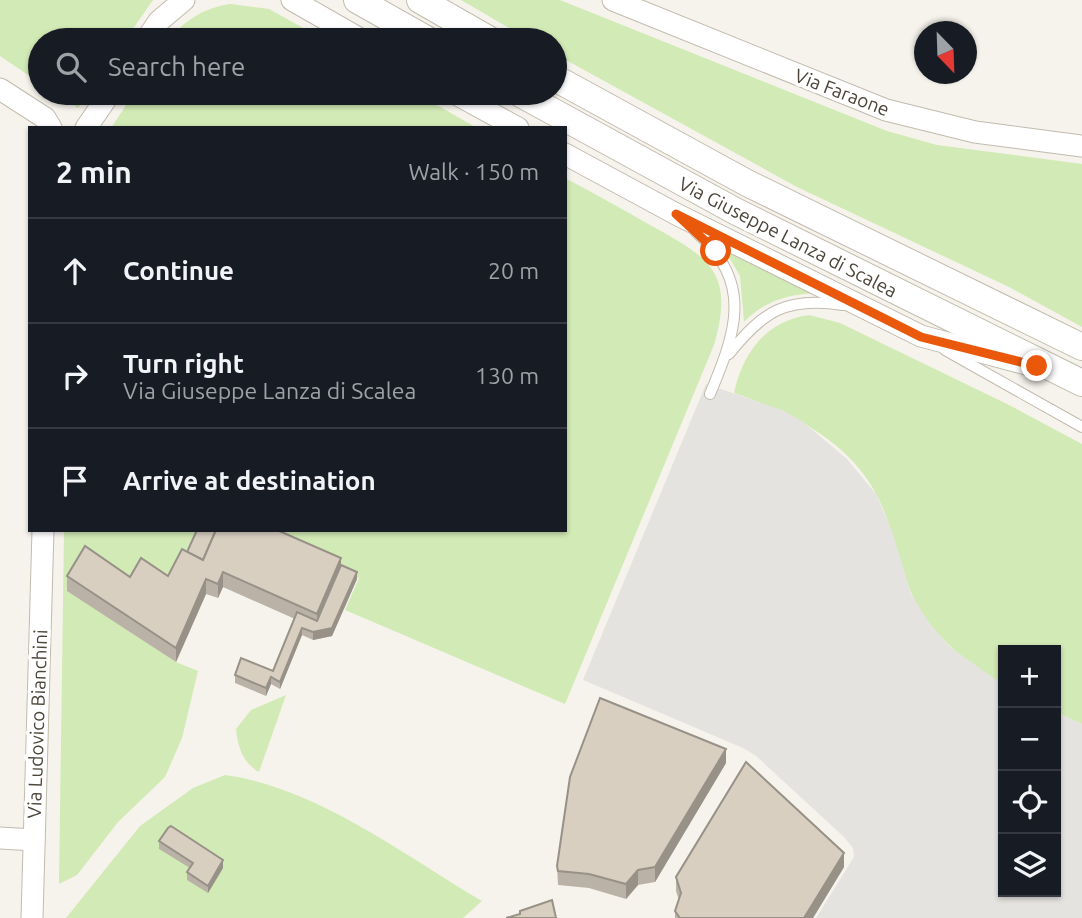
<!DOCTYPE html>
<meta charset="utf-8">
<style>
body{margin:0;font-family:Ubuntu,sans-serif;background:#242831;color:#f1f3f6}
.controls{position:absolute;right:21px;bottom:21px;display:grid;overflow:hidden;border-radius:0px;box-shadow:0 2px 5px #0004}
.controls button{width:63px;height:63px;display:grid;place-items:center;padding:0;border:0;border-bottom:2px solid #363941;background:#171b24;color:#f1f3f6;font:35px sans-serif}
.compass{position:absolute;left:914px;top:21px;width:63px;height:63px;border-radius:50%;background:#171b24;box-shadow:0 2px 5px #0004;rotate:157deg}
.stop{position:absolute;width:21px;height:21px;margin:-16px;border:5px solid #ea580c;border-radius:50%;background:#fff}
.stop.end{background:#ea580c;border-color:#fff;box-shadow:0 2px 7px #0008}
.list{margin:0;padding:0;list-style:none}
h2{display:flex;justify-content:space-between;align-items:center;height:91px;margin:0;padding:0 28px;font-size:30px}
h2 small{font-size:23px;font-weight:400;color:#9ea1a6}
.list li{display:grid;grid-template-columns:46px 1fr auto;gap:21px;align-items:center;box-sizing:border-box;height:105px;padding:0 28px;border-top:2px solid #363941}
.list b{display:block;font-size:26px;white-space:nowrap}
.list p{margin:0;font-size:23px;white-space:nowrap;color:#9ea1a6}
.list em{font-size:23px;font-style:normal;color:#9ea1a6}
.icon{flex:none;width:38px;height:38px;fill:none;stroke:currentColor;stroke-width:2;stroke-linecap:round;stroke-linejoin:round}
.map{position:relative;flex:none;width:1082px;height:918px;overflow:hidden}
.search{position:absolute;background:#171b24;box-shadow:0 2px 5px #0004;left:28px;top:28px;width:539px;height:77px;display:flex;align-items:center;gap:18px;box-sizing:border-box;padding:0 24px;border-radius:38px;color:#9ea1a6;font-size:26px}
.panel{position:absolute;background:#171b24;box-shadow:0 2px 5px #0004;left:28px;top:126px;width:539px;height:406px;border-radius:0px}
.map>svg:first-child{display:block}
.green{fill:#d2eab5}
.parking{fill:#e5e3e0}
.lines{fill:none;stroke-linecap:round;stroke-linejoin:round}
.service-casing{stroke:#c2bbae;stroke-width:12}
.minor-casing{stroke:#c2bbae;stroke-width:23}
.tertiary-casing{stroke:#c2bbae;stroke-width:28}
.service{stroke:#fff;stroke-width:10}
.minor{stroke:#fff;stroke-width:21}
.tertiary{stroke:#fff;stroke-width:26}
.wall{fill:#bab2a6}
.shaded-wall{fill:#979187}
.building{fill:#d8cfc1;stroke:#979187;stroke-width:2}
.route{stroke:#ea580c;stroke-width:9}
.labels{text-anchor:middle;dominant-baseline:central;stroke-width:7;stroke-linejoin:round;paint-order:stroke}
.street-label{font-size:19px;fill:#4b4439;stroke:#fff}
</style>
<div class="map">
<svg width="1082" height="918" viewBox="0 0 1082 918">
<rect width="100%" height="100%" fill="#f6f3ec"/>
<g class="green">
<polygon points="0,0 153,0 125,40 40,40 40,83 0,56"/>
<polygon points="461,0 560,0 887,131 937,145 1082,164 1082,327 1009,287 797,187 555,54 555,40 530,40"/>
<path d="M230,4L269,9L325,40H169C185,19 205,8 230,4Z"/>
<polygon points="56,93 89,93 78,108"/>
<polygon points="134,93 416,93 477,128 111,128"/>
<path d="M565,178C594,193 622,209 650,225C710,258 735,272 714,345L565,704L345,610L359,578L248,530H565Z"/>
<path d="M723,247L818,293C789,294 764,301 744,322L740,276Z"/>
<path d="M809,315L840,323L1007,404L1082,444V724L1056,712V650H1003V685C962,660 923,629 907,582C896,551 891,521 875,492C846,439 787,411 734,393C743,352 766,321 809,315Z"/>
<polygon points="64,530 197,530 167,588 129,589 85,557 66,589 176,662 198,671 182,738 165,777 118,822 77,875 59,884"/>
<path d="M286,695L259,772C243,763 238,748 236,729L251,710Z"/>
<path d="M225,775C316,787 404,855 482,901L463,918H66L140,826L193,788Z"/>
</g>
<polygon class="parking" points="706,384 782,410 802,421 847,459 876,494 892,531 911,594 929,623 950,647 1003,685 1003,892 1056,892 1056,712 1082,724 1082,918 816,918 854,857 853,848 844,837 756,756 743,748 583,680"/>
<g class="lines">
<g class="service-casing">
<g id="service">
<path d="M696,232C754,283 736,332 710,394"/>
<polyline points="945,350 1082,427"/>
<path d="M729,354C763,311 787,296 843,305"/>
</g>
</g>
<g class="minor-casing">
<g id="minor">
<polyline points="292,0 362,40"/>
<polyline points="613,0 886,110 975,132 1082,146"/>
<polyline points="146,40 159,21 184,0"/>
<polyline points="0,89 45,118 51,128"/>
<polyline points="454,93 518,128"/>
<polyline points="86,128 110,93"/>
<polyline points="565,154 676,214 921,336 1030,365"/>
<polyline points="0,838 34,840"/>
<polyline points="32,918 43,530"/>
</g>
</g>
<g class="tertiary-casing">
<g id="tertiary">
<polyline points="357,0 428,40"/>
<polyline points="420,0 490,40"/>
<polyline points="555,78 747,183 1082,347"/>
<polyline points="519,93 735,211 1082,383"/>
</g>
</g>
<use href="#service" class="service"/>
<use href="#minor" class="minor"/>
<use href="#tertiary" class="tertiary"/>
</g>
<g class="wall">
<polygon points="187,552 341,565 357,579 332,636 313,640 302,635 280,689 271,684 266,696 235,683 235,675 273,671 295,619 223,587 218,598 206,594 176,662 67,591 67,576 168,576"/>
<polygon points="726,763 655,882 638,885 626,899 589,888 558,885 557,866"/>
<polygon points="159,841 223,868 208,893 187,880 187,872 190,868 159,849"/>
<polygon points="844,867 813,918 675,918 675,911 679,900 676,891 676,877"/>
</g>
<g class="shaded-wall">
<polygon points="341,558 341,572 317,629 317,614"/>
<polygon points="223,572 223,587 218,598 218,584"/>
<polygon points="357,572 357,579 332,636 313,640 313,632"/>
<polygon points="206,579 206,594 176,662 176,648"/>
<polygon points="302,628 302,635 280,689 280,682"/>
<polygon points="271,677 271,684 266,696 266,688"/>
<polygon points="726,749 726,763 655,882 655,867"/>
<polygon points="844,853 844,867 813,918 804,918"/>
<polygon points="223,860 223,868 208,893 208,886"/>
<polygon points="638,870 638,885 626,899 626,884"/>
</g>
<g class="building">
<polygon points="197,530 216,530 203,560 187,552"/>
<polygon points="216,530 277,530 341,558 317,614 223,572 218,584 206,579 176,648 67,576 85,546 130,577 141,558 168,576 182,549 203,560"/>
<polygon points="341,565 357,572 332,628 313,632 302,628 280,682 271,677 266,688 235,675 241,658 273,671 297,612 317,621"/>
<polygon points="600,698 726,749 655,867 638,870 626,884 589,874 558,871 557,866 570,777"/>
<polygon points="746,762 844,853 804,918 680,918 675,911 681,893 676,877"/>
<polygon points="171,826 223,860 208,886 187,872 193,863 159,841 168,828"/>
<polygon points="552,900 556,918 506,918 520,914 520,911"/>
</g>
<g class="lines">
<polyline class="route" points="716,251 676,214 921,337 1037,366"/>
</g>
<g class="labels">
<g class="street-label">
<text transform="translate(842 92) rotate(21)">Via Faraone</text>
<text transform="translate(788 237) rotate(27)">Via Giuseppe Lanza di Scalea</text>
<text transform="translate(37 724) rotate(-88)">Via Ludovico Bianchini</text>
</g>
</g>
</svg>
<div class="controls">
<button>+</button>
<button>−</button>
<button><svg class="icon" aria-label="locate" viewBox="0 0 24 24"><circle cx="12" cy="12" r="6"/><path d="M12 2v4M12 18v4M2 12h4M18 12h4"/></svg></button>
<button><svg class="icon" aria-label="layers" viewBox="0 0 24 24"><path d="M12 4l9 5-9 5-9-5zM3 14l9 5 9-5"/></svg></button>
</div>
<svg class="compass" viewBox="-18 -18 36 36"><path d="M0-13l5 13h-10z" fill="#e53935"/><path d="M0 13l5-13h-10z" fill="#9ea1a6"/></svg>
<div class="stop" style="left:716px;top:251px"></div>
<div class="stop end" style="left:1037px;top:366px"></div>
<div class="search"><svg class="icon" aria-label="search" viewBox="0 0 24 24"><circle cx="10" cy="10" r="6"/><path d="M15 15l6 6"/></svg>Search here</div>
<section class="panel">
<h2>2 min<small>Walk · 150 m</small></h2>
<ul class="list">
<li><svg class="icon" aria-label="ahead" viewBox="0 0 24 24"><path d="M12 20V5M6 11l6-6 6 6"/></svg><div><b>Continue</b></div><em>20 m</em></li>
<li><svg class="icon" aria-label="right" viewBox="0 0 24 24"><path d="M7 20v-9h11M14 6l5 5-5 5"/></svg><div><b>Turn right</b><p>Via Giuseppe Lanza di Scalea</p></div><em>130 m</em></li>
<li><svg class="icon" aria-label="arrive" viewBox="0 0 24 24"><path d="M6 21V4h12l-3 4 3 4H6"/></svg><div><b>Arrive at destination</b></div></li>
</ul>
</section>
</div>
